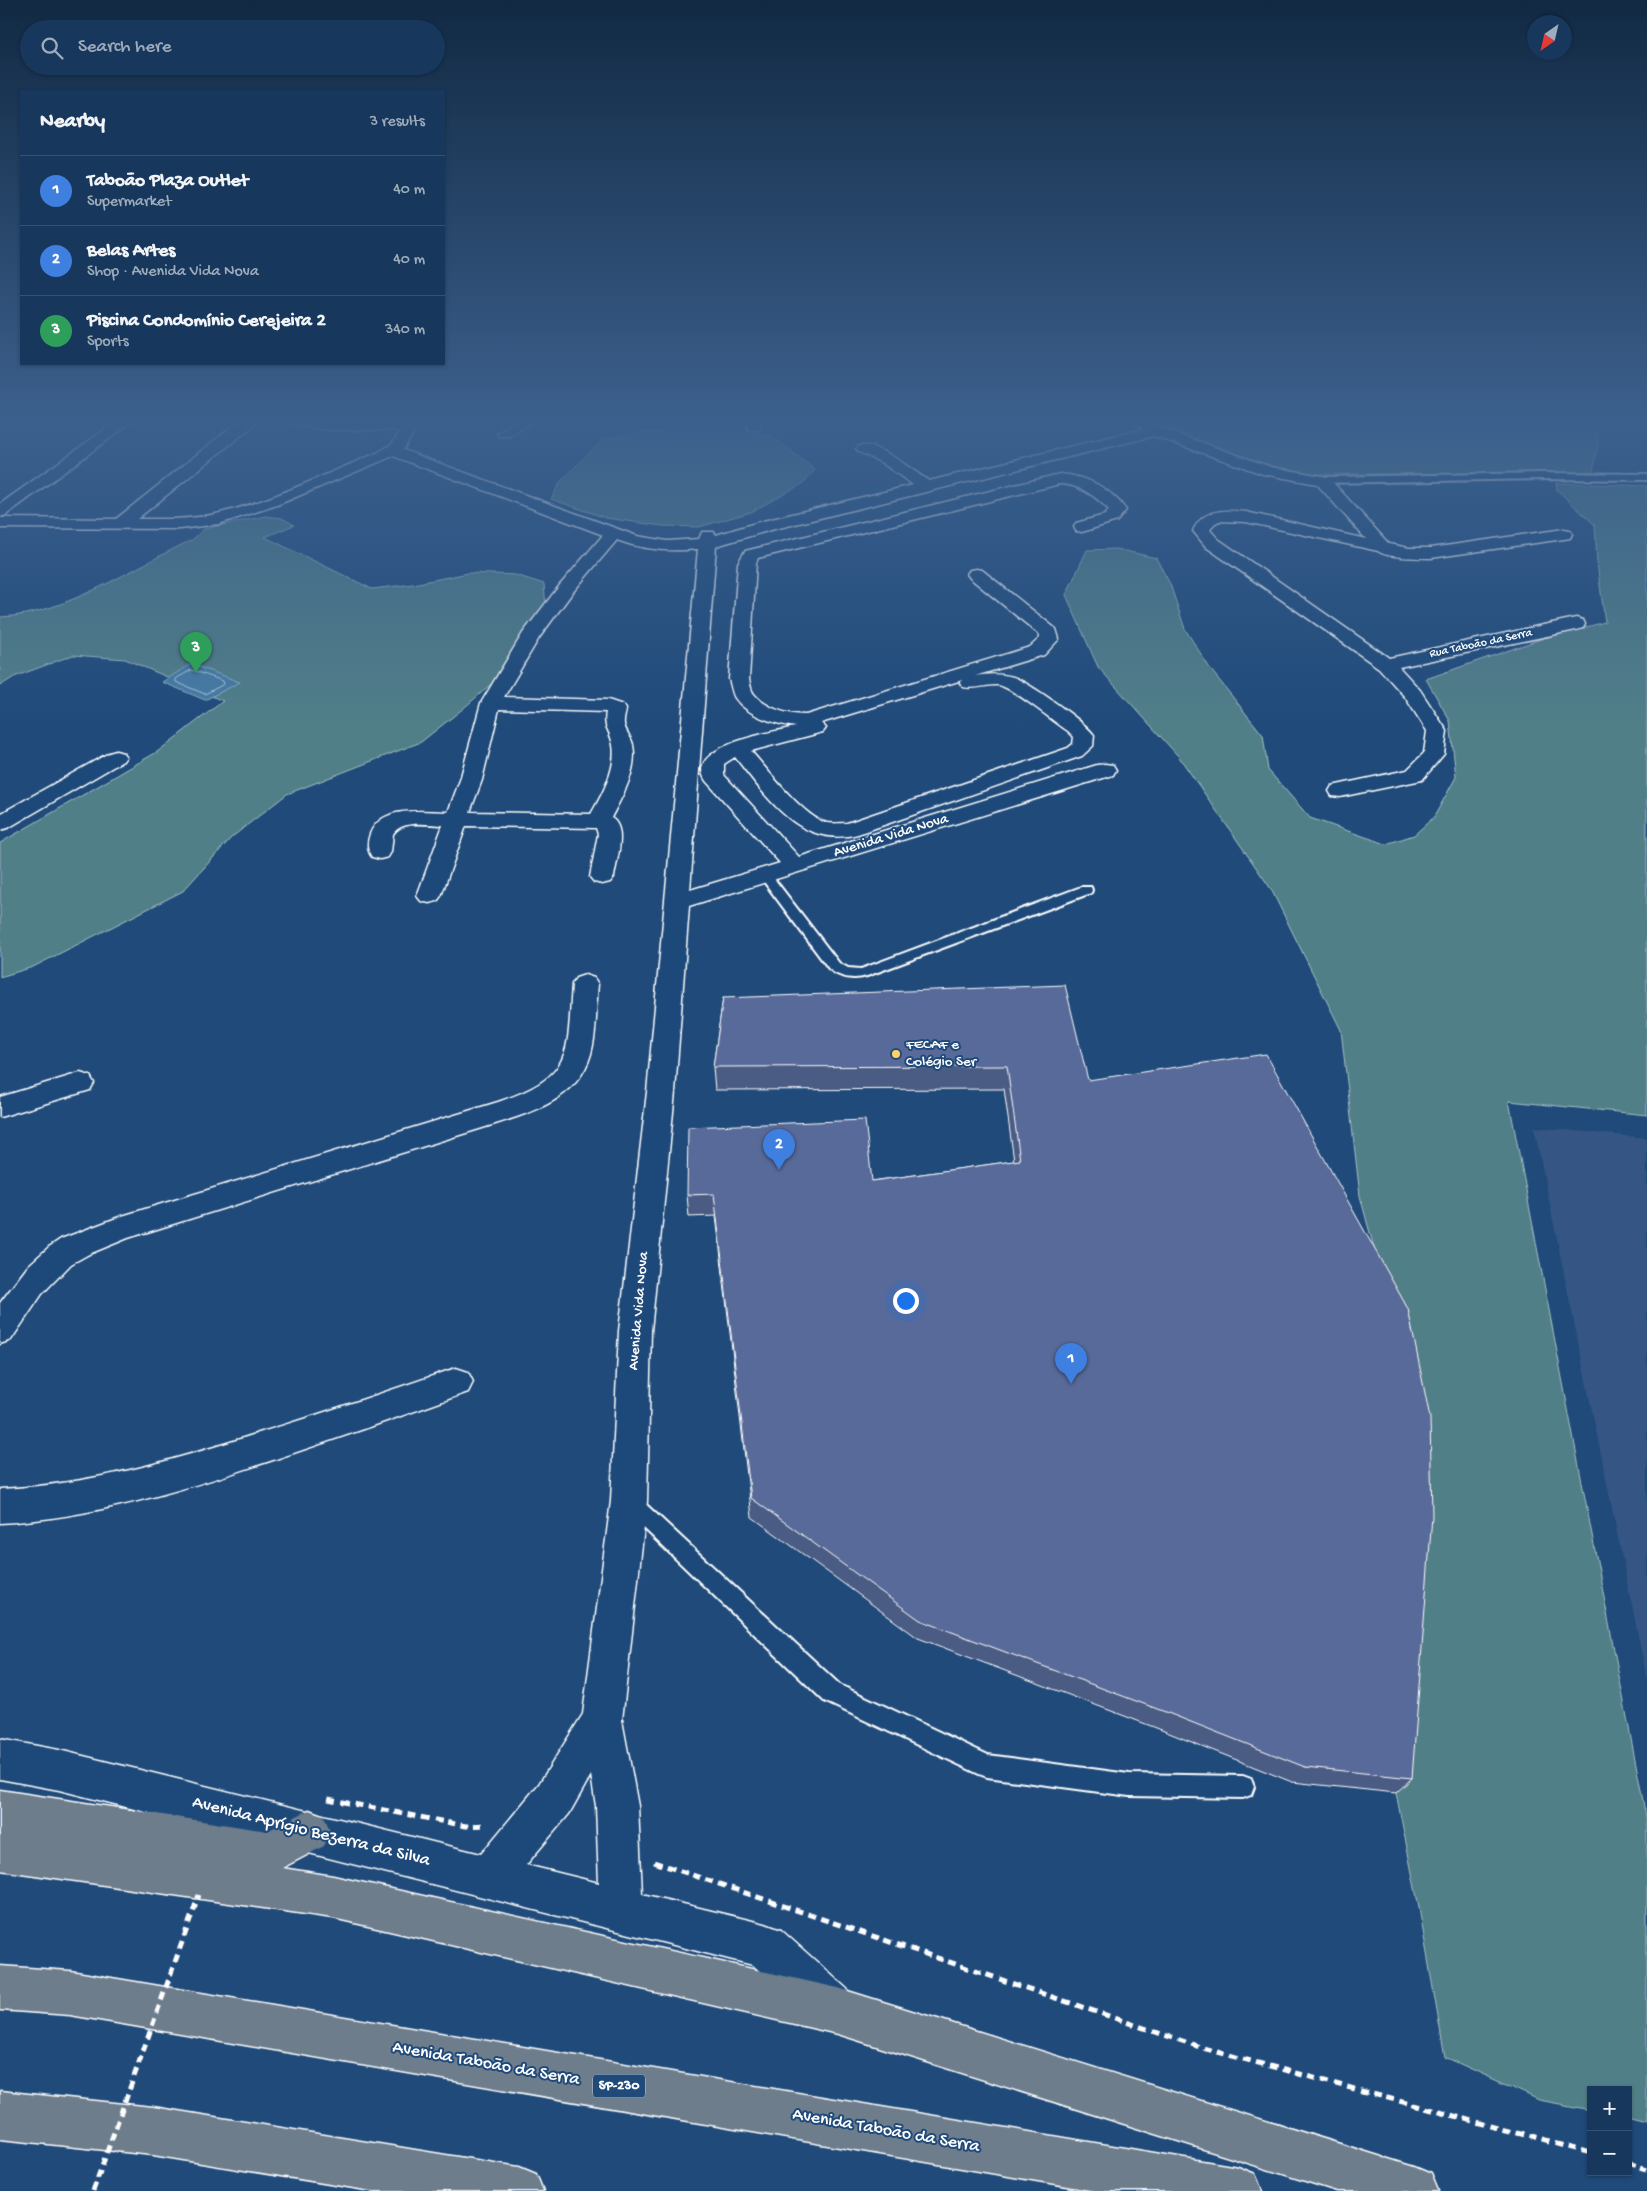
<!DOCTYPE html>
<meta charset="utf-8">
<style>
body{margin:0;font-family:"Gochi Hand",sans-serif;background:#244365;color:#f1f3f6}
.controls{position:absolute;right:15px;bottom:15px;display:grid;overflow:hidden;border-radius:0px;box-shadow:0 1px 4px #0004}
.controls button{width:45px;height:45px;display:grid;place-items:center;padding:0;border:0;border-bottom:1px solid #365272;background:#17385c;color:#f1f3f6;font:25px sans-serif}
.compass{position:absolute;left:1527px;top:15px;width:45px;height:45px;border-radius:50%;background:#17385c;box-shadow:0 1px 4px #0004;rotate:214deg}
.you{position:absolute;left:905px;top:1300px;width:18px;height:18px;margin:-12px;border:4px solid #fff;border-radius:50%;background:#1a73e8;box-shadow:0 0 0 8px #1a73e833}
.badge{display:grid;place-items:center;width:32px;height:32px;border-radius:50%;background:#bca0f2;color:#fff;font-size:16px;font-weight:700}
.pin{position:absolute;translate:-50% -41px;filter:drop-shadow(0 1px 2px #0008)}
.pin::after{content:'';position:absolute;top:26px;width:18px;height:15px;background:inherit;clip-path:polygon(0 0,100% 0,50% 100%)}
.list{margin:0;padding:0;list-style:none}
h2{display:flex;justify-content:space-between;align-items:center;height:65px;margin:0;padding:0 20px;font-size:21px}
h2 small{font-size:16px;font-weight:400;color:#9eacbb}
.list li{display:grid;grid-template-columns:32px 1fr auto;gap:15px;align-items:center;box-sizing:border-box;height:70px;padding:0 20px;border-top:1px solid #365272}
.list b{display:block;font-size:19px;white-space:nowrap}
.list p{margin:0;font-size:16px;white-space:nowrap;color:#9eacbb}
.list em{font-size:16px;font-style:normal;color:#9eacbb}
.icon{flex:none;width:28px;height:28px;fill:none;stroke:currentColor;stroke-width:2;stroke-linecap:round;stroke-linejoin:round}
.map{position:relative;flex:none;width:1647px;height:2191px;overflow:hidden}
.search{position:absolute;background:#17385c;box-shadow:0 1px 4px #0004;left:20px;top:20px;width:425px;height:55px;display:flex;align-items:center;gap:12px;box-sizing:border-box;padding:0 18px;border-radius:28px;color:#9eacbb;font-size:19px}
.panel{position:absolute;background:#17385c;box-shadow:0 1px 4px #0004;left:20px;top:90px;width:425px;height:275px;border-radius:0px}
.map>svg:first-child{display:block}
.built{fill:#345785}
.green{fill:#517f88;stroke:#a8bfc4}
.water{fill:#477ca5;stroke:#91b0c9}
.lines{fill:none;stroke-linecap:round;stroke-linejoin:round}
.shore{stroke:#b5cbdb;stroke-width:1}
.service-casing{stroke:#fff;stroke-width:4}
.minor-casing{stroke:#fff;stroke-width:3}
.motorway-casing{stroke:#fff;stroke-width:3}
.path{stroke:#fff;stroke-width:5;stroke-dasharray:8 5.5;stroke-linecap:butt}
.service{fill:#1f4a7a;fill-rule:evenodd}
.minor{fill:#1f4a7a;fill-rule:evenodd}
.motorway{fill:#6d7d8c;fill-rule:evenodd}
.path-bridge{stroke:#fff;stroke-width:5;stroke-dasharray:8 5.5;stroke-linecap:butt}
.wall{fill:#4c5b84;stroke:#fff}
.building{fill:#586a99;stroke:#fff}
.poi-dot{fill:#ffd166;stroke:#1f4a7a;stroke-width:2}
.labels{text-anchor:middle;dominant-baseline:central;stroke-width:4;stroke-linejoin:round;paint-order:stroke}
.far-street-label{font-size:12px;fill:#fff;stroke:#1f4a7a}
.shield{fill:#1f4a7a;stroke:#bcc9d7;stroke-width:1}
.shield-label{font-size:14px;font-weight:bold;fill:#fff}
.street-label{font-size:15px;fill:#fff;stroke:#1f4a7a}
.poi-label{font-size:15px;fill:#fff;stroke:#1f4a7a;text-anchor:start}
.near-street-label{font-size:18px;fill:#fff;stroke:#1f4a7a}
</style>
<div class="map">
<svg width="1647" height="2191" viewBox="0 0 1647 2191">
<rect width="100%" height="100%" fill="#1f4a7a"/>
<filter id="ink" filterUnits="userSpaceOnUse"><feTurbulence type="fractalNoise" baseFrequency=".02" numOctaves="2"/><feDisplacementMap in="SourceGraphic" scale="10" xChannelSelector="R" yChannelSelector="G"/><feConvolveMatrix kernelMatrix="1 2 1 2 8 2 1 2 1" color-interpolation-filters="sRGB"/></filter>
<g filter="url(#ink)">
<polygon class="built" points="1534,1127 1647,1138 1647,1679"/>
<g class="green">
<polygon points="1143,421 1595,421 1599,442 1593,471 1568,473 1317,474 1279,470"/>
<polygon points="710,432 770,434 815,470 802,484 751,512 699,527 662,526 606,518 551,499 561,481 603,439 632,433"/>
<polygon points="1556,483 1647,486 1647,1115 1509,1101 1647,1822 1647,2122 1628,2117 1628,2090 1591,2090 1591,2110 1539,2100 1445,2057 1419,1908 1396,1793 1396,1330 1360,1196 1341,1030 1271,889 1179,757 1098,667 1066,595 1087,550 1117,549 1156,558 1170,584 1185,629 1211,670 1263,735 1268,770 1310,818 1386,844 1414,835 1434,817 1456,777 1450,721 1426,679 1541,639 1605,622 1597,563 1595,525 1557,490"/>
<path d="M266,516L282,518L294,525L265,537L372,589L413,584L468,573L516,575L544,584L546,607L513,665L465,707L421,742L287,794L232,837L183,891L33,967L0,977V843L157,752L223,701L125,659L73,655L14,677L0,686V617C65,615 133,567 192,540L204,529Z"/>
</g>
<polygon class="water" points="191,664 240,682 205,700 162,682"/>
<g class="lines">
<polygon class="shore" points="192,670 223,681 224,684 205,694 176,682 176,679"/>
<g class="service-casing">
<g id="service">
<polygon points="1541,473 1647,474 1647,480 1541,479 1322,483 1318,480 1322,477"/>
<path d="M765,871L769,872L839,963L848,968L861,969L1081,887H1091L1092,890L1091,893L867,976C854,980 840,978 829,969L759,875Z"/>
<polygon points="632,1495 639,1498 840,1685 988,1755 1129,1774 1243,1776 1251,1779 1254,1787 1251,1795 1243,1798 1129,1796 987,1777 979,1774 824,1701 625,1510 622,1504 625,1498"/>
</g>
</g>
<g class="minor-casing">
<g id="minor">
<polygon points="117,421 133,421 6,515 0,517 0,504"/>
<path d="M242,421H259L137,519C163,519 190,520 216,514C267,503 328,473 377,453L392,444L399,433L395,430H328L292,424L290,421L395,422L408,425L413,433L403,450L637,536L667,541L699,539L702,532H714L716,535L759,522L913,485L882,463L859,452L856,449L859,446C877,441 913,471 929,481L1143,429L1134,421H1150L1160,428L1271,467L1328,477L1389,544L1409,548H1431L1564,529L1570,530L1572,534L1570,538L1564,539L1431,558C1420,558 1385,558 1378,551L1246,522L1219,521L1214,524L1210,530L1218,539L1389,658L1576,618L1583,620L1585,624L1583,628L1576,630L1399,667L1420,690L1447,731L1444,754L1422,780L1340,797L1332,796L1329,791L1332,786L1407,770L1424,753L1427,731L1405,697L1379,668L1206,547L1193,531C1203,508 1225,510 1246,512L1366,539L1317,484L1263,474L1154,436L771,530L716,546L690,890L780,863L706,781C682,746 776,731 796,727C776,724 747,716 735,698C732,693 731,685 729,679L738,563L745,551L1060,474C1086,476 1111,488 1126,510L1117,521L1082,532L1076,531L1074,527L1076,523L1105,515L1109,510C1095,496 1081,485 1060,484L758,558L756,563L749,679C750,684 751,691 754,694C766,709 788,715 806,715L1030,647L1040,638V635L970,578L967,574L970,570L976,569L982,570L1056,629L1059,639L1044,655L975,676C988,674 1000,673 1013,677C1028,682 1085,722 1094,735L1093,746L1082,756L858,834C799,849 767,797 735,757L724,764V775L799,857L1097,765L1105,764L1113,765L1116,770L1113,775L689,906L675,1092L651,1331L647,1501L622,1720L638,1806L642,1894L765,1924L781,1930L847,1989L853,2005L847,2021L831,2027L815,2021L753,1965L59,1790L0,1779V1739L59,1750L481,1854L539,1784L583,1714L611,1501L619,1331L647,1092L698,549C670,552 643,550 617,540L572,593L539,638L504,697L608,700L623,705L626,709C626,713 623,720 624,724C625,731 632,738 633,745C638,770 622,797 611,818C628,827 616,862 614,877L610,882L602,884L594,882L590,877L598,834L596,828L466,826L441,896L437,901L429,903L421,901L417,896L443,825C428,825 403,819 393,834L391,852L388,857L380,859L372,857C367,850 367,842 370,834C382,804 423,812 448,812L460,780L481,703L523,633L560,585L603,535L393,456L277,505L219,524L180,529L0,528V518L116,519L229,429ZM962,680L960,683L963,687C975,690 986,684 998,685C1012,687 1054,722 1068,731L1074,737L1073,744L1068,748L847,823C841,823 834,824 827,823C804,818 767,769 751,751L823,732L826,728L821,723ZM499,709L606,712C603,729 610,729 613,745C617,768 602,795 591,814L470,812L482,780ZM591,1775L596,1806L599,1883L526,1865L569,1814Z"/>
<polygon points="516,421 533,421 509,436 499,436 497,433"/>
<polygon points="748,421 762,421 759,430 749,430 747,427"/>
<polygon points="116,751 123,753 126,757 123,761 8,828 0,830 0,814 109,753"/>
<path d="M585,975L594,978L598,984C596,1004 597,1025 593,1045C584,1097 536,1111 492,1125L128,1238L89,1254L71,1264L42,1294L11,1340L0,1344V1303L29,1265L49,1247L61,1239L122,1216L498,1102C574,1076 567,1056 572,984L576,978Z"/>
<polygon points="80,1073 90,1076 94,1083 90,1090 0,1117 0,1097"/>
<path d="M456,1368L468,1372L473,1382L468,1392C402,1416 336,1439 270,1461C182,1490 93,1518 0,1523V1489C90,1485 176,1460 262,1432C327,1412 391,1390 456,1368Z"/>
</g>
</g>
<g class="motorway-casing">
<g id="motorway">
<polygon points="0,1790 267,1831 309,1810 324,1816 330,1831 324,1846 282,1868 333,1876 838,1988 1414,2167 1431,2174 1438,2191 1337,2191 838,2034 333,1918 0,1870"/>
<polygon points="0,1966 70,1971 1238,2167 1255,2174 1262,2191 1096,2191 70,2015 0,2010"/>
<polygon points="0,2091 153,2107 519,2167 536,2174 543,2191 372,2191 153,2155 0,2139"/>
</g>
</g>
<g class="path">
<polyline points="328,1799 466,1826 487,1825"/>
<polyline points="654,1862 1203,2048 1591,2153"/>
<polyline points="1628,2163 1647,2169"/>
</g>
<use href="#service" class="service"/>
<use href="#minor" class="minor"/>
<use href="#motorway" class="motorway"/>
<polyline class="path-bridge" points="93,2191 199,1895"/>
</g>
<polygon class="wall" points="723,998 1088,1080 1412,1778 1396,1793 1292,1782 1159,1729 918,1638 752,1517 716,1216 689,1217 687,1195 872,1181 1014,1161 1004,1089 715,1090 713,1067"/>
<polygon class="building" points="1065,985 1088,1080 1266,1054 1408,1309 1430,1418 1432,1516 1412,1778 1305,1767 1168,1713 920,1620 751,1498 714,1194 687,1195 688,1127 865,1120 872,1181 1020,1160 1007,1066 713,1067 723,998"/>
</g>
<linearGradient id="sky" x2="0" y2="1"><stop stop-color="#112943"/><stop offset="0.58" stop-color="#3c608d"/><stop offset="1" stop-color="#3c608d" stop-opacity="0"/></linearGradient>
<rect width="1647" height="727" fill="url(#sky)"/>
<circle class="poi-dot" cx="896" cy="1054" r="5"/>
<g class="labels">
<g class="far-street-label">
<text transform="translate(1481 644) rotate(-12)">Rua Taboão da Serra</text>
</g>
<rect class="shield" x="593" y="2074.5" width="52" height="23" rx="4"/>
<g class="shield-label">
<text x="619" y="2086">SP-230</text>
</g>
<g class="street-label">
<text transform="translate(891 836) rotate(-17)">Avenida Vida Nova</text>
<text transform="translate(639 1311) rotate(-85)">Avenida Vida Nova</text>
</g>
<g class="poi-label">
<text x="906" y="1045">FECAF e<tspan x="906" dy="17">Colégio Ser</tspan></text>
</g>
<g class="near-street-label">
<text transform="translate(311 1832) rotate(14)">Avenida Aprígio Bezerra da Silva</text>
<text transform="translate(486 2064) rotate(10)">Avenida Taboão da Serra</text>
<text transform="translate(886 2131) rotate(10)">Avenida Taboão da Serra</text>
</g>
</g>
</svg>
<div class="controls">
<button>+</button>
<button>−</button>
</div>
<svg class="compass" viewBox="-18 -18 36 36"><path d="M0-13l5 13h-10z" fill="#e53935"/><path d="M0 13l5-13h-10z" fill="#9eacbb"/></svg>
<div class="you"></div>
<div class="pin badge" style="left:1071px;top:1384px;background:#3f7fe0">1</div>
<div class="pin badge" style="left:779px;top:1170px;background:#3f7fe0">2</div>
<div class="pin badge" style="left:196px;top:673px;background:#2e9e5b">3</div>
<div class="search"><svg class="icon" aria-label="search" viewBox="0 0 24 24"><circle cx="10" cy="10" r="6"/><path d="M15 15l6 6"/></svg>Search here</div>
<section class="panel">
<h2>Nearby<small>3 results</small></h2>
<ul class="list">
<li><span class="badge" style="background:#3f7fe0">1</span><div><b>Taboão Plaza Outlet</b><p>Supermarket</p></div><em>40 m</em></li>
<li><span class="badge" style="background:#3f7fe0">2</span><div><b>Belas Artes</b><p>Shop · Avenida Vida Nova</p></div><em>40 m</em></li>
<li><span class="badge" style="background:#2e9e5b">3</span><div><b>Piscina Condomínio Cerejeira 2</b><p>Sports</p></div><em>340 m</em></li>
</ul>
</section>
</div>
